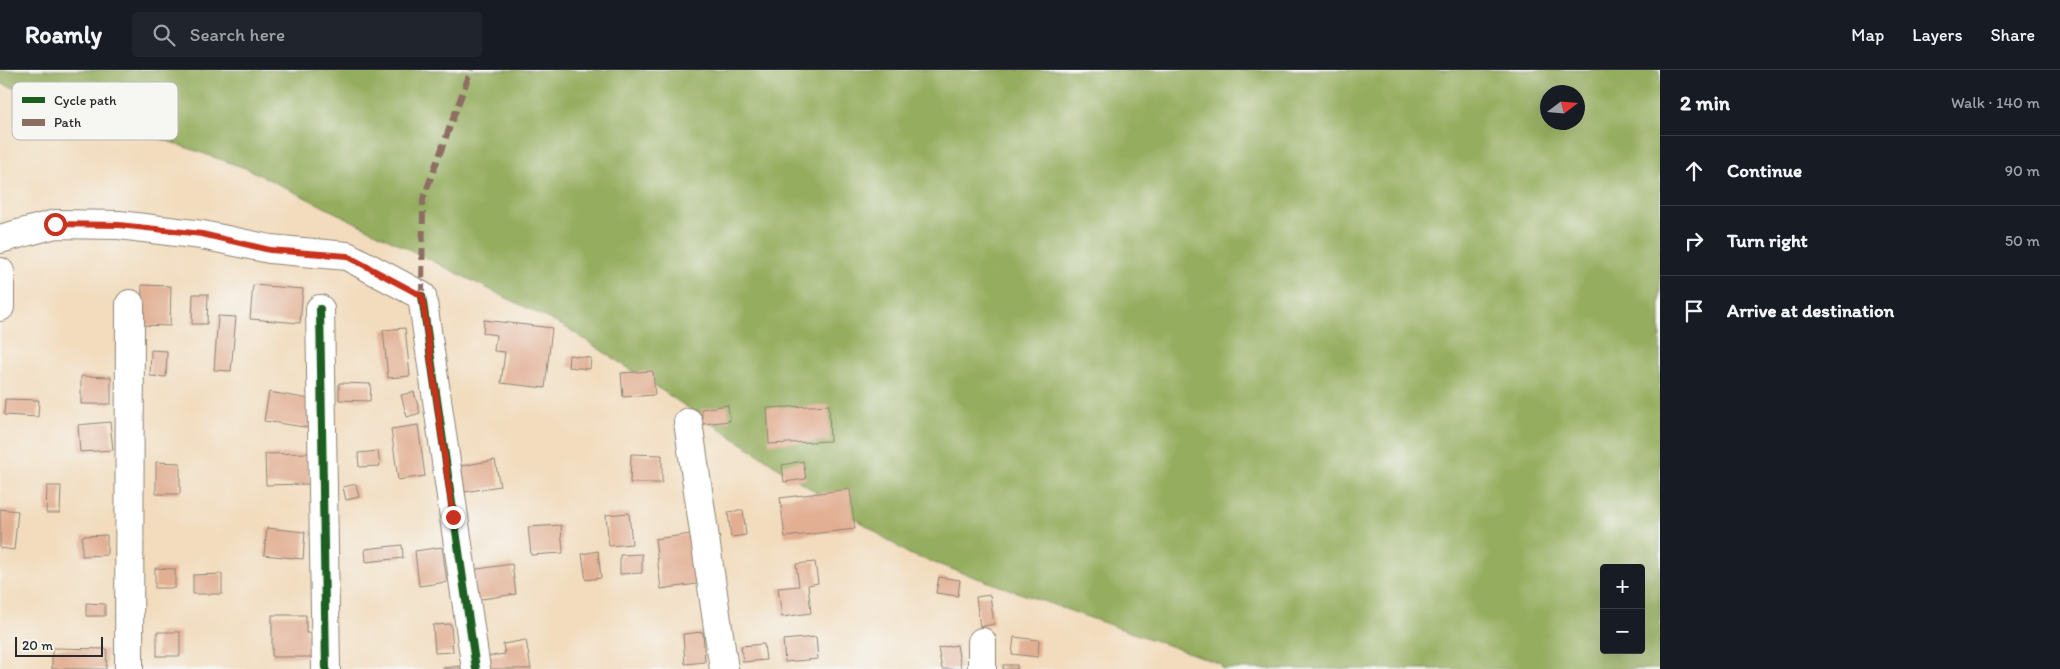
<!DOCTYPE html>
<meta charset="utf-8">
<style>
body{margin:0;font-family:Itim,sans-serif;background:#20242c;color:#f1f3f6}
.controls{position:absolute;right:15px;bottom:15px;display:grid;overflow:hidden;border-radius:5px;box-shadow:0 5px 20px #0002}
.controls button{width:45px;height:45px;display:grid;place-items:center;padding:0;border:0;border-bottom:1px solid #363941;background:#171b24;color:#f1f3f6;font:25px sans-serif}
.compass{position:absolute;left:1540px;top:15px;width:45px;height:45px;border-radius:50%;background:#171b24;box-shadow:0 5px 20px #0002;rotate:74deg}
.scale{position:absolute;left:15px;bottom:12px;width:88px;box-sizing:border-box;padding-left:5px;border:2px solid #2b2b2b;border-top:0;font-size:14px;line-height:18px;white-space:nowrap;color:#2b2b2b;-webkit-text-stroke:4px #f6f6f2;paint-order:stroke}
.stop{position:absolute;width:15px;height:15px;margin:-11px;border:4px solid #c8321e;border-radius:50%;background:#fff}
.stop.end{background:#c8321e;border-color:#fff;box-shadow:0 1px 5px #0008}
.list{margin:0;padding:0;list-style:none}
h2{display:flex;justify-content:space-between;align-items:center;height:65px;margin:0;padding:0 20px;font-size:21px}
h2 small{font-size:16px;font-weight:400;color:#9ea1a6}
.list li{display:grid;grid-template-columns:32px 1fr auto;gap:15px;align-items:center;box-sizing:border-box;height:70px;padding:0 20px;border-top:1px solid #363941}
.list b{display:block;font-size:19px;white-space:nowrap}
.list em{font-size:16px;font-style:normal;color:#9ea1a6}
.icon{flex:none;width:28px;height:28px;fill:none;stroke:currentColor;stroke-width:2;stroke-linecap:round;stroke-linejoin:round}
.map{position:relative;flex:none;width:1660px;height:599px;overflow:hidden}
header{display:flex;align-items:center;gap:30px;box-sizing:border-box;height:70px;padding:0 25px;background:#171b24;border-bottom:1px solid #363941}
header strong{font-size:24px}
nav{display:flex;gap:28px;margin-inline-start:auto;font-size:18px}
.search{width:350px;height:45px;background:#20242c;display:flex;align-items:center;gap:12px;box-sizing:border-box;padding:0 18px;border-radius:5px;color:#9ea1a6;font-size:19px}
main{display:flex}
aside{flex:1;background:#171b24}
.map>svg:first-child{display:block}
.forest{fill:#95ad5f;stroke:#606c45;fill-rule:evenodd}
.building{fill:#e2af93}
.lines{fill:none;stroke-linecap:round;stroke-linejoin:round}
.minor-casing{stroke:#8e8474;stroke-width:30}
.minor{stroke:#fff;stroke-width:28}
.quiet{stroke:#8d6e63;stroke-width:6;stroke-dasharray:12 6;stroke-linecap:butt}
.cycleway-casing{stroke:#f6f6f2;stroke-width:11}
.cycleway{stroke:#1b5e20;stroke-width:8}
.route{stroke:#c8321e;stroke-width:6}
.key{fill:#f6f6f2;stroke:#b9b9b6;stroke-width:1}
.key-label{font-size:14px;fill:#2b2b2b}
</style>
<header>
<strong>Roamly</strong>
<div class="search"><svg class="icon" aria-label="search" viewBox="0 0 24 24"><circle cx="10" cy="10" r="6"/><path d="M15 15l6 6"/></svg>Search here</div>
<nav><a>Map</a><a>Layers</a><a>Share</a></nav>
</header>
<main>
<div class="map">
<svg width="1660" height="599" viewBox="0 0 1660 599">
<rect width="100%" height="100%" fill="#f6f6f2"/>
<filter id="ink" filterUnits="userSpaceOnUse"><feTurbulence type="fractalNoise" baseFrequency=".02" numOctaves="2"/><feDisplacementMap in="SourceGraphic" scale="10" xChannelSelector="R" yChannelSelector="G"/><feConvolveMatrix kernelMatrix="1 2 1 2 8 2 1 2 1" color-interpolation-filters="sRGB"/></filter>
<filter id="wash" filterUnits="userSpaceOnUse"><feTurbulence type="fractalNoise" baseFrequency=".0096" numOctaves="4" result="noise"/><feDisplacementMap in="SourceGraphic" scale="20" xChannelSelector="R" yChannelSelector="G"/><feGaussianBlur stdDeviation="1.12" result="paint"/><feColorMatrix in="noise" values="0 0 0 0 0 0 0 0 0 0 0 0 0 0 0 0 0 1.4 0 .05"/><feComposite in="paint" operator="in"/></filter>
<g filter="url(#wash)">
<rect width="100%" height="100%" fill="#f2dcbd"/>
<path class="forest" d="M0,0H1660V599H1222L1221,594L909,484L569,259L248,99L0,13ZM1548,22H1578V52H1548ZM1604,498H1641V580H1604Z"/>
<g id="blocks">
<g class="building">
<polygon points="142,215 171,216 170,256 141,255"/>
<polygon points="253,215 303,219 300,253 250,249"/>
<polygon points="193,224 208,224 207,254 192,254"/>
<polygon points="218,246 236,247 231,301 214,300"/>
<polygon points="484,250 552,258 545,318 501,313 505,282 494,281 496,265 483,263"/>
<polygon points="405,258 410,306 388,308 383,260"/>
<polygon points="151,280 167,281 166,307 150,306"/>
<polygon points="569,285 591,288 590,299 568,297"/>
<polygon points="653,301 655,325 623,327 621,303"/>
<polygon points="81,306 111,307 111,334 81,334"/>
<polygon points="339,313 371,314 370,331 339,330"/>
<polygon points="269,322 315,330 311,358 264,351"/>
<polygon points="414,322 420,343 407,347 401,325"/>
<polygon points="5,329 39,330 38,347 4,345"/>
<polygon points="728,335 730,351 703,354 701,339"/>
<polygon points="829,335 830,371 769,374 767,338"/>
<polygon points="110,352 113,380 80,382 78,355"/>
<polygon points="418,355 425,406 398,410 391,359"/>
<polygon points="378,381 380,396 359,397 358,383"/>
<polygon points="309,383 310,414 266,415 265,384"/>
<polygon points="631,384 662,385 662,413 630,413"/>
<polygon points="495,390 500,416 465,422 461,396"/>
<polygon points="803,391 806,409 784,412 782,395"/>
<polygon points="156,392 180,393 180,424 156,424"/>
<polygon points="356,414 359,427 346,430 343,417"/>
<polygon points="47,416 61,416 60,443 46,443"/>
<polygon points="850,419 855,459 785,467 780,428"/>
<polygon points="0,439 18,441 14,480 0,478"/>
<polygon points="743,440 746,465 731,467 728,442"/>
<polygon points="629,443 632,474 609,476 606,445"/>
<polygon points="561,455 563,483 531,485 528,457"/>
<polygon points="267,458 305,462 303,489 264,485"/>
<polygon points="691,464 697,514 661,519 655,469"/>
<polygon points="107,465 107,485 82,486 82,466"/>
<polygon points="402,475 403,488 366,492 365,479"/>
<polygon points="442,477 447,512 419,516 415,481"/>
<polygon points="598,481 601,508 586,510 582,484"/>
<polygon points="642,484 642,503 620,504 620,485"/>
<polygon points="815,492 818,513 808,515 811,543 782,547 778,518 799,516 796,494"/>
<polygon points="512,494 516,524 475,530 471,500"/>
<polygon points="155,498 175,499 175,518 155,518"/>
<polygon points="222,504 222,524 193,524 193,505"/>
<polygon points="939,507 960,510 958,526 936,523"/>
<polygon points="990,525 994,554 980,557 976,527"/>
<polygon points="86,533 105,534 105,546 86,546"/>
<polygon points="272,545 306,545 306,563 314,563 314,587 272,587"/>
<polygon points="451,554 453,582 435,583 433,555"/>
<rect x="157" y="562" width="23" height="24"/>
<polygon points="703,562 705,592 685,594 683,564"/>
<polygon points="816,567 818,589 785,592 783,570"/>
<polygon points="1014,567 1039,570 1038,587 1012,584"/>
<polygon points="526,570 531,599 486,599 484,587 505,584 503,574"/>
<polygon points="764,574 766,590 743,592 741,576"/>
<polygon points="957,575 961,599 942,599 938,578"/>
<polygon points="52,578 107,579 106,599 52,599"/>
<rect x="1003" y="595" width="14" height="4"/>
<polygon points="462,596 462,599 443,599 443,598"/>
</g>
</g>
</g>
<g filter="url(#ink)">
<use href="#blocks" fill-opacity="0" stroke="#8e8474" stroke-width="1"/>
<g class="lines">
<g class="minor-casing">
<g id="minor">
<polyline points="0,169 55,154 119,155 202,165 270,179 347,186 422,226 476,599"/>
<polyline points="0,202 0,237"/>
<polyline points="320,239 326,599"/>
<polyline points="688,352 724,599"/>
<polyline points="129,599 130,234"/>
<polyline points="982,599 982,572"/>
</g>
</g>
<use href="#minor" class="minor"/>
<polyline class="quiet" points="422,226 423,129 471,0"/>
<g class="cycleway-casing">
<g id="cycleway">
<polyline points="422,226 476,599"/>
<polyline points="320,239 326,599"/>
</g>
</g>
<use href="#cycleway" class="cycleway"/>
</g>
</g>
<g class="lines" filter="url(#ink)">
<polyline class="route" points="55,154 119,155 202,164 270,180 347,186 422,226 453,447"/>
</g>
<rect x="12" y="12" width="166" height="58" rx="8" class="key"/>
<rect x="22" y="27" width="23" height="6" fill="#1b5e20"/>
<rect x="22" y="49" width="23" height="7" fill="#8d6e63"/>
<g class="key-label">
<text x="54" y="35">Cycle path</text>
<text x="54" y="57">Path</text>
</g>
</svg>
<div class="controls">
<button>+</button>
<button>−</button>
</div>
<svg class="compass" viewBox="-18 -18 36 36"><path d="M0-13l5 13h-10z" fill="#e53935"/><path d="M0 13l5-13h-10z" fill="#9ea1a6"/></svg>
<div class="scale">20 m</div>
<div class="stop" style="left:55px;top:154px"></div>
<div class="stop end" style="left:453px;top:447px"></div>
</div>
<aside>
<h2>2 min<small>Walk · 140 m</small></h2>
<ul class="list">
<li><svg class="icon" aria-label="ahead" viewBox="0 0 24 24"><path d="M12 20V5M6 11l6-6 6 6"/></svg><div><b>Continue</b></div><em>90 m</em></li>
<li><svg class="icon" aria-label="right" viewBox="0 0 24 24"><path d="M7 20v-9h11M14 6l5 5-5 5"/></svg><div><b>Turn right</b></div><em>50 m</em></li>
<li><svg class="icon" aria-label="arrive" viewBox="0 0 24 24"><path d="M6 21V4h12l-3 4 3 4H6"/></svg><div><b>Arrive at destination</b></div></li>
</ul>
</aside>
</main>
